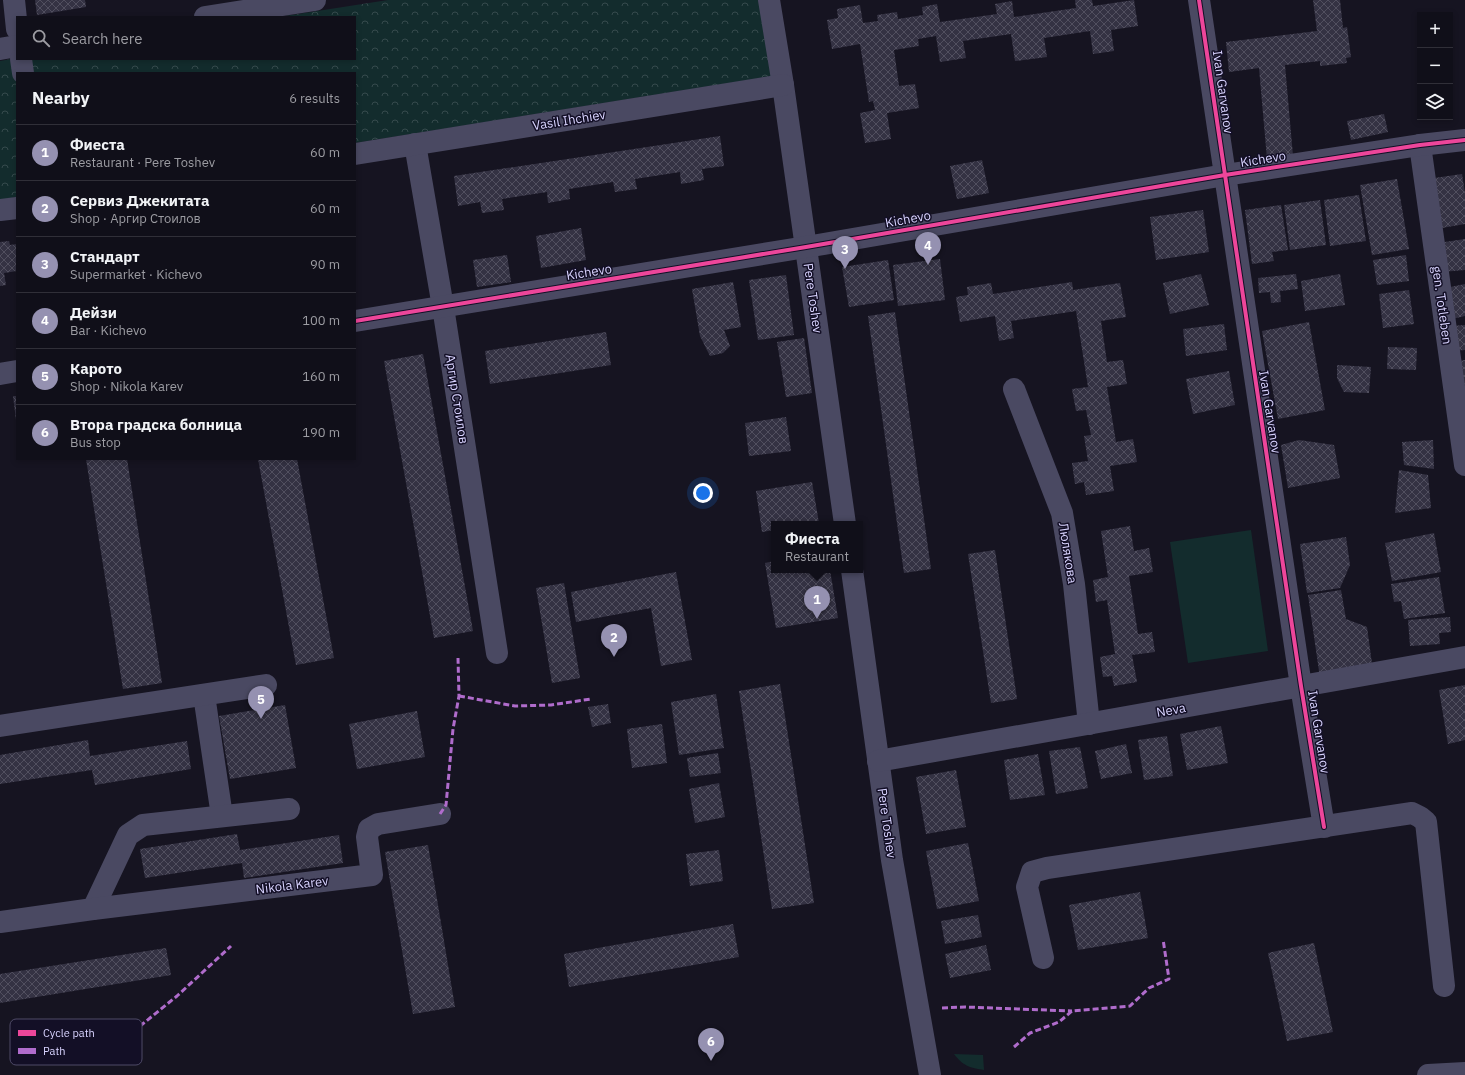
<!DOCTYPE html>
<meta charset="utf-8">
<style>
body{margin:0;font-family:"IBM Plex Sans",sans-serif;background:#191822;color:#f1f3f6}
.controls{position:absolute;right:12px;top:12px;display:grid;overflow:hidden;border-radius:0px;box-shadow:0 2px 6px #0003}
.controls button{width:36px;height:36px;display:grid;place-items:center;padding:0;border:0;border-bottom:1px solid #302f38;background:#100f19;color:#f1f3f6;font:20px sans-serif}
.you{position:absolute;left:703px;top:493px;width:14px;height:14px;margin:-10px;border:3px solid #fff;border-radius:50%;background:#1a73e8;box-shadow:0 0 0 6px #1a73e833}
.badge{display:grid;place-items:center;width:26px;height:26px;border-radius:50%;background:#9591b1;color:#fff;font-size:13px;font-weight:700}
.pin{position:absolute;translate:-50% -33px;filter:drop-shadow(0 1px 2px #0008)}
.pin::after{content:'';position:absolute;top:21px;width:14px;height:12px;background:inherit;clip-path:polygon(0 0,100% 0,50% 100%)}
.popup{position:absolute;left:771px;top:521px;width:92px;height:52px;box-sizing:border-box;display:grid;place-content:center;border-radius:0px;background:#100f19;filter:drop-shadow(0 1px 3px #0005);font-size:13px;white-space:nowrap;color:#9c9ca2}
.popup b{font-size:15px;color:#f1f3f6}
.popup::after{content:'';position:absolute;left:50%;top:100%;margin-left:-8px;border:8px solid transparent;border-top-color:#100f19}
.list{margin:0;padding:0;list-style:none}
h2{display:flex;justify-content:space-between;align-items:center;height:52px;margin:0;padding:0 16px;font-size:17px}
h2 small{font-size:13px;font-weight:400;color:#9c9ca2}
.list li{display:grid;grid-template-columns:26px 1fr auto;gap:12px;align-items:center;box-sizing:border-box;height:56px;padding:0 16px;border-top:1px solid #302f38}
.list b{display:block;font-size:15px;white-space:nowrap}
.list p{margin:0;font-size:13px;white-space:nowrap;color:#9c9ca2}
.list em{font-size:13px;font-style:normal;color:#9c9ca2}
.icon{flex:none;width:22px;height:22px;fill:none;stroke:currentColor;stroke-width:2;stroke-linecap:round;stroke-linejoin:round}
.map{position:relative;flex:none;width:1465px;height:1075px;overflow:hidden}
.search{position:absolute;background:#100f19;box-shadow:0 2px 6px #0003;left:16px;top:16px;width:340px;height:44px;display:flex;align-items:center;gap:10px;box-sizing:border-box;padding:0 14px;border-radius:0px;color:#9c9ca2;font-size:15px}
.panel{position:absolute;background:#100f19;box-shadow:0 2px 6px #0003;left:16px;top:72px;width:340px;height:388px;border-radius:0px}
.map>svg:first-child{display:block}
.green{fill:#132c2d}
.park{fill:url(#park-crowns)}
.building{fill:url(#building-cross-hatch)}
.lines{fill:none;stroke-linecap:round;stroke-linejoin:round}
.minor{stroke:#4a4962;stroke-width:22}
.quiet{stroke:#b06ccc;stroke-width:3;stroke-dasharray:6 3;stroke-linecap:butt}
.cycleway-casing{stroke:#130f26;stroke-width:6}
.cycleway{stroke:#ed469a;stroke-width:4}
.labels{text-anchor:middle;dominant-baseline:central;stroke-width:3;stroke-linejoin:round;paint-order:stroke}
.street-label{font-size:13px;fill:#d9d4ff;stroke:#130f26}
.key{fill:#130f26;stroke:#4e4a67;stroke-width:1}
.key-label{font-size:11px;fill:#d9d4ff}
</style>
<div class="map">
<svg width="1465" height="1075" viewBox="0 0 1465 1075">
<defs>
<pattern id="park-crowns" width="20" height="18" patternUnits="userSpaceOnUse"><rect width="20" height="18" fill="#132c2d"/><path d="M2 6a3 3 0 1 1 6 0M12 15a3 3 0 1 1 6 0" fill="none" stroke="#354a4c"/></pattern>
<pattern id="building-cross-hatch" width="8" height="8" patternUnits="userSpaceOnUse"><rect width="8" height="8" fill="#343243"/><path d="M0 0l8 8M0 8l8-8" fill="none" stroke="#514f5f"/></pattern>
</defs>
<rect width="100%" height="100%" fill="#161421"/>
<g class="green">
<polygon points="1251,530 1268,651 1188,663 1170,542"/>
<path d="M954,1054L983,1055L984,1070C970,1068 963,1066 954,1054Z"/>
</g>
<polygon class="park" points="388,0 761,0 773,76 355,143 355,73 17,73 17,197 0,200 0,61 17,58 17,59 355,59 355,17 279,17"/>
<g class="building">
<polygon points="35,0 85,0 86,7 37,15"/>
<polygon points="1075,0 1092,0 1093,6 1134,0 1138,26 1111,30 1114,51 1093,54 1090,31 1044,38 1047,57 1015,61 1011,34 963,41 966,58 940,62 936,36 918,39 919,46 894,50 899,86 915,84 919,108 887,113 891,139 865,143 860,113 875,110 873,101 869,102 860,44 832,49 827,20 838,18 837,9 860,5 863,23 878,21 877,15 897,12 898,19 923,15 922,7 937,4 940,22 997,14 995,4 1012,1 1014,17 1076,8"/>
<polygon points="1313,0 1340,0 1343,28 1347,27 1351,57 1346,58 1347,63 1320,66 1320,61 1285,65 1293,156 1267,159 1259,68 1229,72 1226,42 1317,31"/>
<polygon points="1384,114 1388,132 1351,140 1347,121"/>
<polygon points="720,136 724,166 702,169 704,180 681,184 680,172 635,179 637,189 615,192 613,182 569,189 570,199 548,203 547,192 502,199 504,210 482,213 480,202 458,206 454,176"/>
<polygon points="982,160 989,193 957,199 950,166"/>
<polygon points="1462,174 1465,193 1465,224 1442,228 1434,178"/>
<polygon points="1397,179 1409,249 1372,255 1360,185"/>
<polygon points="1359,195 1366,241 1330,246 1324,200"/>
<polygon points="1320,200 1326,245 1290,250 1284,205"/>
<polygon points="1281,205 1288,250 1272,252 1274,261 1252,264 1245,210"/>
<polygon points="1203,210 1209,252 1156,260 1150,217"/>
<polygon points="581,228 586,260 541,268 536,236"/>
<polygon points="1465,239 1465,270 1442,272 1438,243"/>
<polygon points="9,241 10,245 17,244 17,271 4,273 6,285 0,286 0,242"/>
<polygon points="507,255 511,282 477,287 473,260"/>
<polygon points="1406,255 1409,281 1377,285 1373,260"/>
<polygon points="940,259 945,300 898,306 893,265"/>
<polygon points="888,260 894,300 849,307 842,267"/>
<polygon points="1201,274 1209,305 1170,314 1163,283"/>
<polygon points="1296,274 1298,289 1280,291 1281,302 1271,303 1270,292 1259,293 1258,278"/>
<polygon points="1340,274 1345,305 1305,311 1301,281"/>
<polygon points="786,275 794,335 758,340 749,280"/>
<polygon points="733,282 741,327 724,330 730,346 723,353 710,356 700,336 692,289"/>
<polygon points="1072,282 1073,290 1120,283 1126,317 1101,321 1107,362 1123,360 1127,384 1107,387 1116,442 1133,439 1137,462 1110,466 1114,491 1086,495 1084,482 1075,484 1072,463 1088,461 1084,436 1091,435 1086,410 1076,411 1072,389 1088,387 1076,311 1011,321 1014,338 999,341 995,316 960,322 956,297 968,295 967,287 991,283 993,294"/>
<polygon points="1465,284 1465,316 1452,319 1445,288"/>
<polygon points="1409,290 1414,324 1383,328 1379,294"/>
<polygon points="895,312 931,569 904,573 868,316"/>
<polygon points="1309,322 1325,410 1278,419 1262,331"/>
<polygon points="1224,324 1227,350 1186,356 1183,329"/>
<polygon points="1465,325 1465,350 1453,351 1450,326"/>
<polygon points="606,332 611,365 490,384 485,351"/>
<polygon points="804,338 812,393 786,397 777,342"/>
<polygon points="1388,347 1417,348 1416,370 1387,369"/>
<polygon points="423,354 473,631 434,638 384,361"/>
<polygon points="1465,360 1465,386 1456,361"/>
<polygon points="1337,365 1371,367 1369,393 1344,392 1337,378"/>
<polygon points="1229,371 1235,405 1193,414 1186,379"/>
<polygon points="13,396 17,396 17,420 16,420"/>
<polygon points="786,417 791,451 749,456 745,423"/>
<polygon points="1299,440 1334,445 1340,478 1288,488 1281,445"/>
<polygon points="1433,440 1434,469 1404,465 1402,442"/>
<polygon points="86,459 127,459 162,683 123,689"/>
<polygon points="258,459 297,459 334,658 296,665"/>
<polygon points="1399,470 1428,475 1431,508 1395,513"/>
<polygon points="812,482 819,523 774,524 774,530 762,532 756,491"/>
<polygon points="1130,526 1134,551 1149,548 1153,572 1129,576 1138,634 1152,632 1155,652 1132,655 1137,682 1114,686 1112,676 1103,677 1100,657 1115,654 1107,600 1096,602 1093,580 1108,577 1101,531"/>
<polygon points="1434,533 1441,572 1392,581 1385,543"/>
<polygon points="1346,537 1350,565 1340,588 1307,593 1300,544"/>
<polygon points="995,550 1017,699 991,703 968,554"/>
<polygon points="774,561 774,570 830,570 838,618 776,628 765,563"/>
<polygon points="676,572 692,660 661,666 651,608 576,622 571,592"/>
<polygon points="1439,577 1445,613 1404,619 1401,601 1394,602 1391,584"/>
<polygon points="564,583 580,678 552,683 536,588"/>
<polygon points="1341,590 1346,619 1367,627 1373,671 1320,678 1308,595"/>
<polygon points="1450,617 1451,632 1439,633 1440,644 1410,646 1408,620"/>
<polygon points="780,684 814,903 772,909 739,691"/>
<polygon points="1465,685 1465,740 1448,744 1439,690"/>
<polygon points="716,694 724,748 679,755 671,702"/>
<polygon points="608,704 611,723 592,727 588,707"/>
<polygon points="285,705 296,768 230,779 219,716"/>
<polygon points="417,711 425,757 357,769 349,724"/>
<polygon points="662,724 667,763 632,768 627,729"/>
<polygon points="1221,726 1228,763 1187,770 1180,734"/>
<polygon points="1167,736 1173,776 1144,780 1138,740"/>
<polygon points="88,740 90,756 187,741 191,769 95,785 92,770 0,784 0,755"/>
<polygon points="1126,744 1132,773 1101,779 1095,751"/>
<polygon points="1080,747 1088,788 1056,794 1049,751"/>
<polygon points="718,753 721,773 690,777 687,758"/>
<polygon points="1038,754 1045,795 1010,800 1004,760"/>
<polygon points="956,770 966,827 926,834 916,777"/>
<polygon points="719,783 725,817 695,823 689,789"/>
<polygon points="237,834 240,850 339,835 343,863 244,878 242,863 145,878 140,849"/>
<polygon points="968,843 979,901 937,909 926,851"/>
<polygon points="428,845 455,1007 413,1014 385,852"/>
<polygon points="719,850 723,881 690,886 686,854"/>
<polygon points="1140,892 1148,938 1078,950 1069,905"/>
<polygon points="978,915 982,937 945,944 941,921"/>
<polygon points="733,924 739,957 569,987 564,954"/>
<polygon points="1314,943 1333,1032 1287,1041 1268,953"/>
<polygon points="986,945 991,970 950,978 945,954"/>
<polygon points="166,948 171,975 0,1003 0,974"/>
</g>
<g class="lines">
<g class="minor">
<polyline points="14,0 17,29"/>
<polyline points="769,0 783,85 845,524"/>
<polyline points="1199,0 1301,686 1324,827"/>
<polyline points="205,17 315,0"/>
<polyline points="0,49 17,46"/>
<polyline points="21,59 23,73"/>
<polyline points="415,144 443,307 497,653"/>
<polyline points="1420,145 1465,465"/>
<polyline points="355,154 783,85"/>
<polyline points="0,210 17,208"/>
<polyline points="355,321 806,247 1225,175 1420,145 1465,140"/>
<polyline points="0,374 17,371"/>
<polyline points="1014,389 1062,513 1074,584 1089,724"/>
<polyline points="852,570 892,860 930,1075"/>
<polyline points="204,695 222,816"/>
<polyline points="0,726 266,685"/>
<polyline points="878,761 1465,657"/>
<polyline points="93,909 128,835 143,825 289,809"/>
<polyline points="0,922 93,909 372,875 367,837 369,829 378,824 440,814"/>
<polyline points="1043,958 1027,887 1032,872 1047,868 1412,813 1420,817 1426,822 1444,986"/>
<polyline points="1428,1075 1465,1073"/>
</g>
<g class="quiet">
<polyline points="459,696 515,706 551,705 591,699"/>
<polyline points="440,814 446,805 453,729 459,696 458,658"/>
<polyline points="942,1008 965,1007 1072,1011"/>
<polyline points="1014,1047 1030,1033 1059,1022 1072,1011 1130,1006 1149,988 1169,979 1163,939"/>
<polyline points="112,1049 177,996 231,946"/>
</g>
<g class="cycleway-casing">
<g id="cycleway">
<polyline points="1199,0 1301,686 1324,827"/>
<polyline points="355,321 806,247 1225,175 1420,145 1465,140"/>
</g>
</g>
<use href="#cycleway" class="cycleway"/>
</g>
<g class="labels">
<g class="street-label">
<text transform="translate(1223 92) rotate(82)">Ivan Garvanov</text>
<text transform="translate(569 120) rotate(-9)">Vasil Ihchiev</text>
<text transform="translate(1263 159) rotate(-9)">Kichevo</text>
<text transform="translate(908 219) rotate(-10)">Kichevo</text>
<text transform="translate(589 272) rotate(-9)">Kichevo</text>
<text transform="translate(813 298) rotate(82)">Pere Toshev</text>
<text transform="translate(1442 305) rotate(82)">gen. Totleben</text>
<text transform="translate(457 399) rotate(81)">Аргир Стоилов</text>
<text transform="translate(1270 412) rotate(81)">Ivan Garvanov</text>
<text transform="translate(1068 553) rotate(81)">Люлякова</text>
<text transform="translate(1171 710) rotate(-10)">Neva</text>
<text transform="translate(1319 732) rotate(81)">Ivan Garvanov</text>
<text transform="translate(887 823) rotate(82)">Pere Toshev</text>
<text transform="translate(292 885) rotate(-7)">Nikola Karev</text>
</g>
</g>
<rect x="10" y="1019" width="132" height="46" rx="6" class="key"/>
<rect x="18" y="1030" width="18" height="6" fill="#ed469a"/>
<rect x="18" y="1048" width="18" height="6" fill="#b06ccc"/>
<g class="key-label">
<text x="43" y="1037">Cycle path</text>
<text x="43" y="1055">Path</text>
</g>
</svg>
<div class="controls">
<button>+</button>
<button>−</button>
<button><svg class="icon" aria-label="layers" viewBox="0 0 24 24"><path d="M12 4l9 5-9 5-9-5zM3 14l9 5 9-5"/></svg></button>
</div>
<div class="you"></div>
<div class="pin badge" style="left:817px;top:619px">1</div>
<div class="popup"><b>Фиеста</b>Restaurant</div>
<div class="pin badge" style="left:614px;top:657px">2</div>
<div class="pin badge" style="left:845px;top:269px">3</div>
<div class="pin badge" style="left:928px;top:265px">4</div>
<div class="pin badge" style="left:261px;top:719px">5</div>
<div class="pin badge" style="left:711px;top:1061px">6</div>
<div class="search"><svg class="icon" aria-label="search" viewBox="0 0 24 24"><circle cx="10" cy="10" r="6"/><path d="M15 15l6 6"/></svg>Search here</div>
<section class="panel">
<h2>Nearby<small>6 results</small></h2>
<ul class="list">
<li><span class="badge">1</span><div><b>Фиеста</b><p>Restaurant · Pere Toshev</p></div><em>60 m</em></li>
<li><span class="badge">2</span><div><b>Сервиз Джекитата</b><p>Shop · Аргир Стоилов</p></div><em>60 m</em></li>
<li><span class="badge">3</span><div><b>Стандарт</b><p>Supermarket · Kichevo</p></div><em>90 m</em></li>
<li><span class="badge">4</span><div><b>Дейзи</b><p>Bar · Kichevo</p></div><em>100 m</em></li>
<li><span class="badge">5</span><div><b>Карото</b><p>Shop · Nikola Karev</p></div><em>160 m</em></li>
<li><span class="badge">6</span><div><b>Втора градска болница</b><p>Bus stop</p></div><em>190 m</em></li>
</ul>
</section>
</div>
